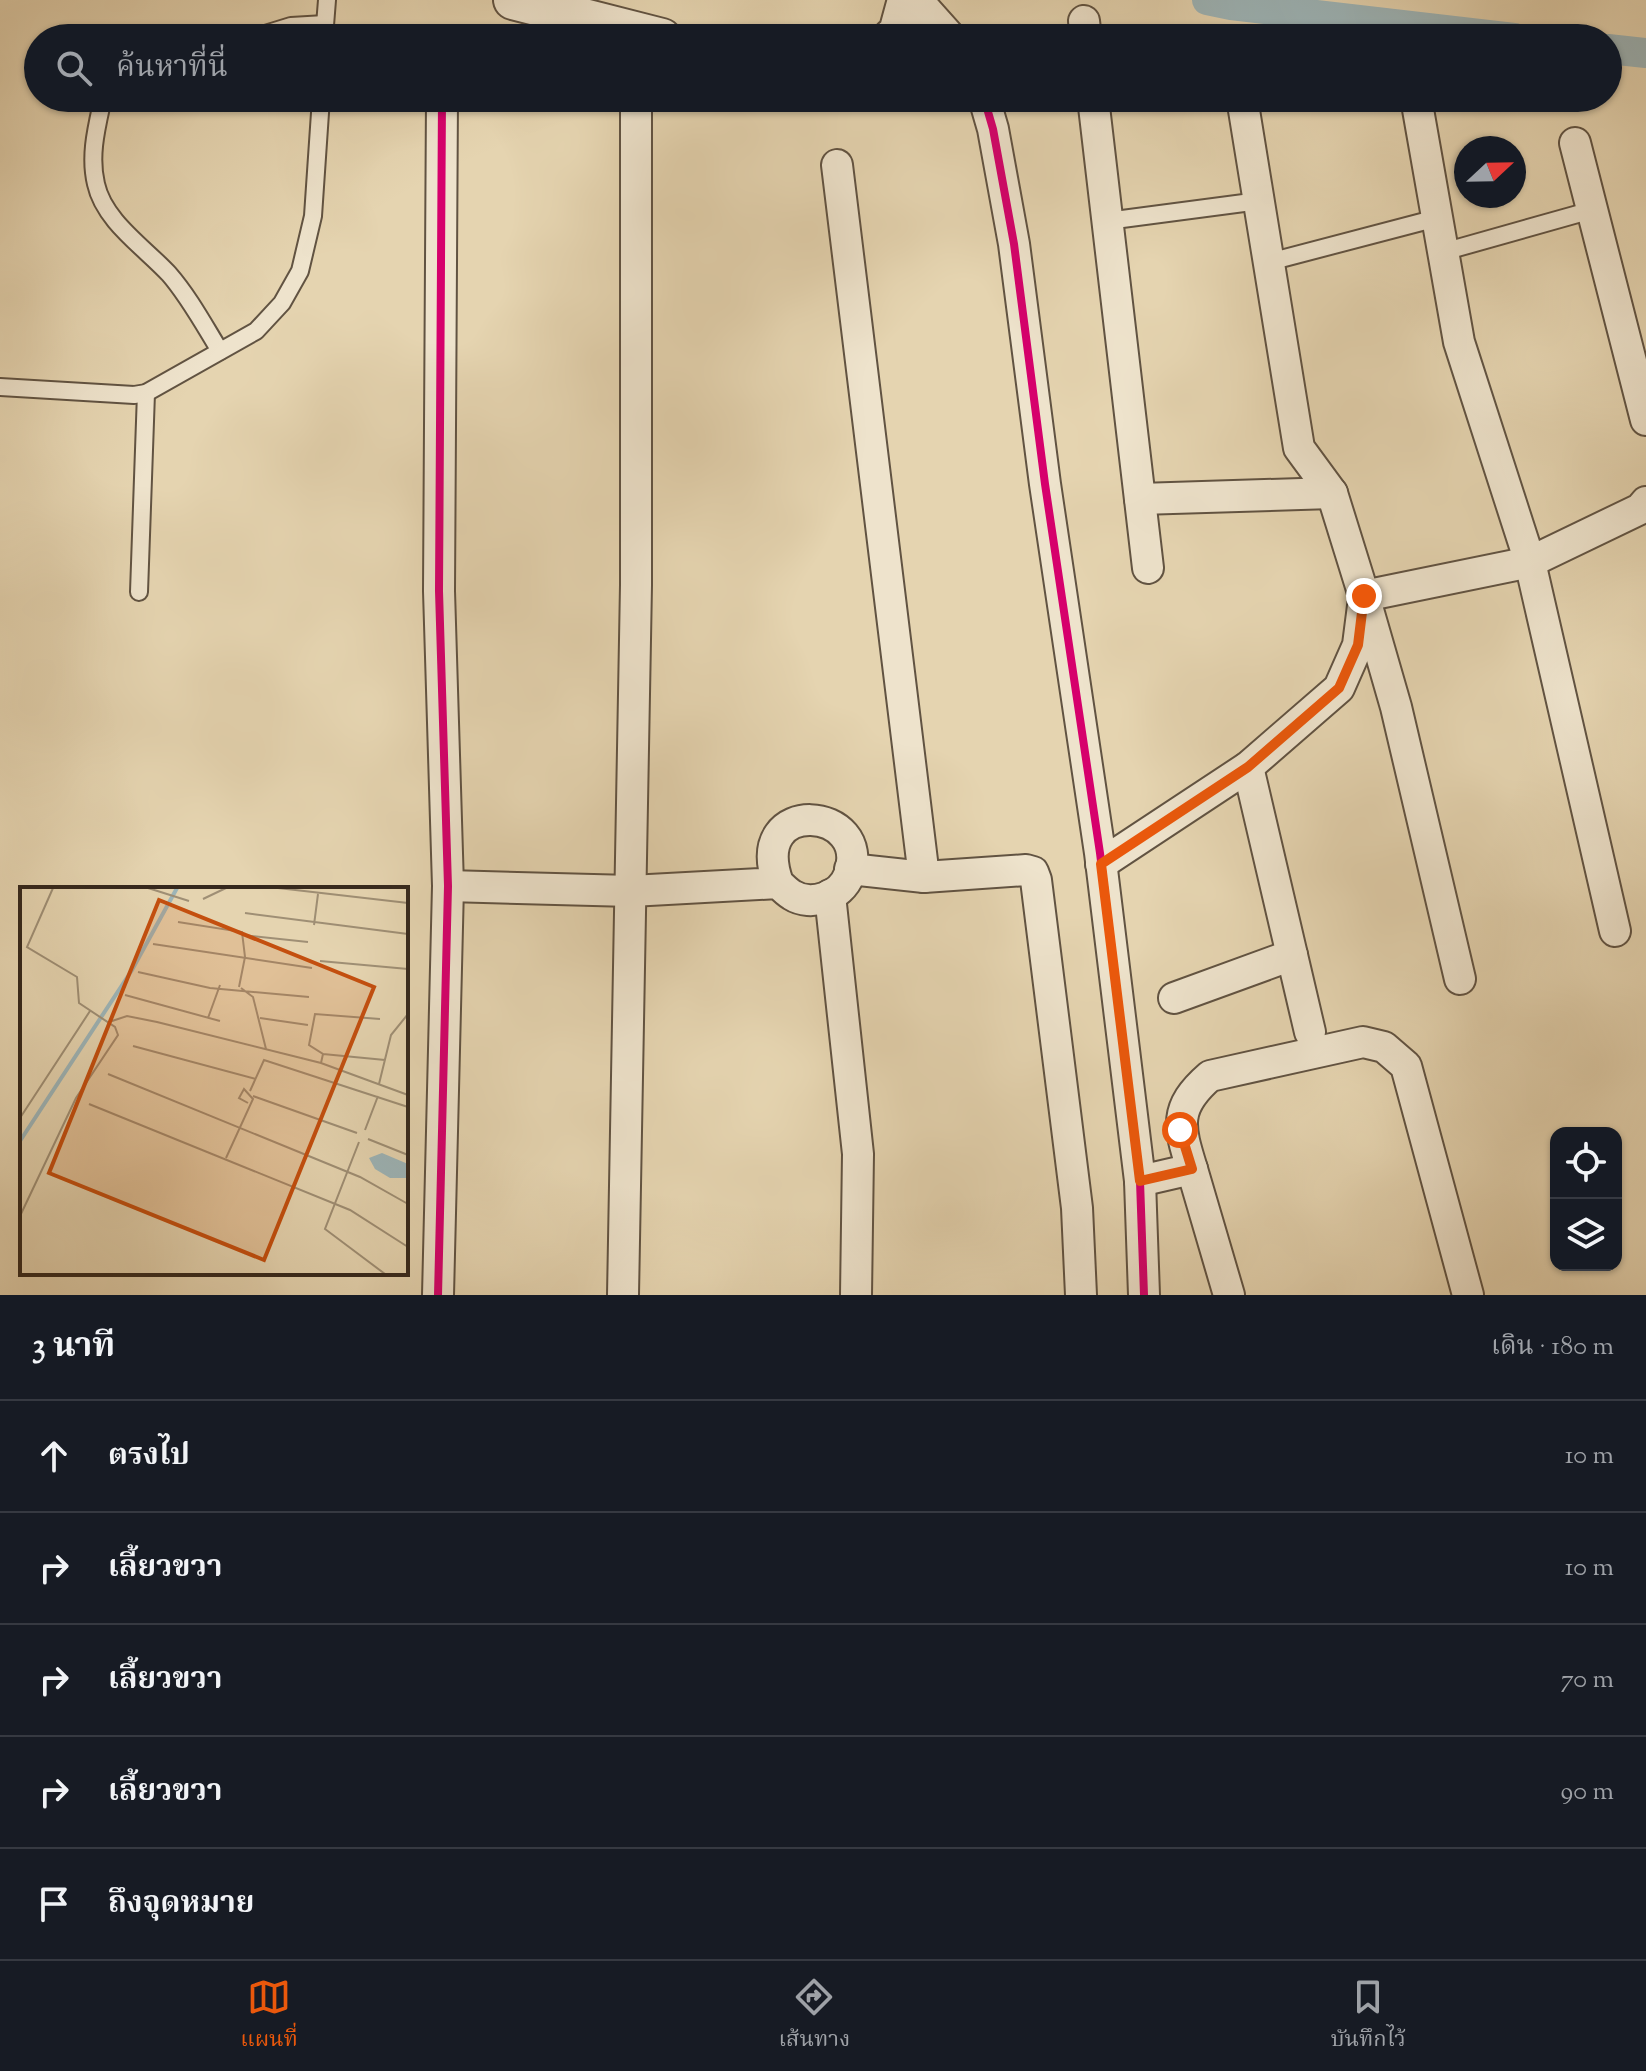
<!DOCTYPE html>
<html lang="th">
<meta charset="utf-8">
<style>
body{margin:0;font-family:"Sorts Mill Goudy","Noto Serif Thai",serif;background:#20242c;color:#f1f3f6}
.controls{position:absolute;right:24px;bottom:24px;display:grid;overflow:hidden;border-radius:16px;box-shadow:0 2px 6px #0004}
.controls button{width:72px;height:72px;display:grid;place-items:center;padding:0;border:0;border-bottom:2px solid #363941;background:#171b24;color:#f1f3f6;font:40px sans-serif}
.compass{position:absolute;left:1454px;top:136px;width:72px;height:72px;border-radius:50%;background:#171b24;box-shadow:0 2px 6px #0004;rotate:68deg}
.stop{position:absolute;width:24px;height:24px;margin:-18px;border:6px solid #ea580c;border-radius:50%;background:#fff}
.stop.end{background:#ea580c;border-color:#fff;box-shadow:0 2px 8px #0008}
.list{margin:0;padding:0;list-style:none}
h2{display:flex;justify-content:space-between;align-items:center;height:104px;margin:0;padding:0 32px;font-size:34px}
h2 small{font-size:26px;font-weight:400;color:#9ea1a6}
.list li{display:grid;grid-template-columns:52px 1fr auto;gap:24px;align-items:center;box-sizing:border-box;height:112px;padding:0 32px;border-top:2px solid #363941}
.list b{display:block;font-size:30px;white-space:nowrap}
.list em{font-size:26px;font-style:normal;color:#9ea1a6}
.icon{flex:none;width:44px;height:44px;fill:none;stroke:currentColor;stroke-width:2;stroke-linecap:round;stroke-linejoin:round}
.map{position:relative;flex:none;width:1646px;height:1295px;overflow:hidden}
.search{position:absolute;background:#171b24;box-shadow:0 2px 6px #0004;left:24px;right:24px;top:24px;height:88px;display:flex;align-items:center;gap:20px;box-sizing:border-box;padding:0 28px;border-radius:44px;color:#9ea1a6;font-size:30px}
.sheet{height:664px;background:#171b24}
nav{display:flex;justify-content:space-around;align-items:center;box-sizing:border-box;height:112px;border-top:2px solid #363941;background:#171b24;font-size:22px;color:#9ea1a6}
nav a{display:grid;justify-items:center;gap:4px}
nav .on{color:#ea580c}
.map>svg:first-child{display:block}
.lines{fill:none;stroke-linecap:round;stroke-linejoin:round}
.canal{stroke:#9db5b8;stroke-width:30}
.service-casing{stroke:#615342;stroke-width:20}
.minor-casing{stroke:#615342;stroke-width:34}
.tertiary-casing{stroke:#615342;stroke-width:42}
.service{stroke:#eee3cc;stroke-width:16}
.minor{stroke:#eee3cc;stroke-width:30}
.tertiary{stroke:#eee3cc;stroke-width:38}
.cycleway-casing{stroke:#eee3cc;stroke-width:13}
.cycleway{stroke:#d6006c;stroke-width:8}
.route{stroke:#ea580c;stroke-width:10}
.inset-river{fill:none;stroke:#9db5b8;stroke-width:4}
.inset-road{fill:none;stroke:#9f8f75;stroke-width:2}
.view{fill:#c44f0f;fill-opacity:0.15;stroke:#c44f0f;stroke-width:4}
.inset-edge{fill:none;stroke:#35281d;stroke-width:4}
</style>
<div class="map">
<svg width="1646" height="1295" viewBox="0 0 1646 1295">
<rect width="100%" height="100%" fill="#e5d4b0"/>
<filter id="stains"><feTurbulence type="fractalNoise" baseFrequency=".0025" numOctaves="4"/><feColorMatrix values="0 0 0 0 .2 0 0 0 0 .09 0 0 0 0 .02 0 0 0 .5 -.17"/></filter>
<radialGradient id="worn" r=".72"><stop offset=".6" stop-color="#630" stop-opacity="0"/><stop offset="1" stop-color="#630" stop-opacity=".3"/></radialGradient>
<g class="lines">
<g class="canal">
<polyline points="1207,0 1231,5 1514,38"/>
<polyline points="1608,49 1646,53"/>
</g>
<g class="service-casing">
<g id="service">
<polyline points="252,38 291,26 325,24"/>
<polyline points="324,38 327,0"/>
<path d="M103,98C97,126 89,155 96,184C104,221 144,247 169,274C189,297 204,325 220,351"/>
<polyline points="1107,221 1259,201"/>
<polyline points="1443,252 1592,210"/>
<polyline points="1269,262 1437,218"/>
<polyline points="0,387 134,395 146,393 256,331 282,303 300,271 313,216 321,98"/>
<polyline points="139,592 146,393"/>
</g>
</g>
<g class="minor-casing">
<g id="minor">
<polyline points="917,0 951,38"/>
<polyline points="1084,21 1086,38"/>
<polyline points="984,98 993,129 1014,244 1045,484 1100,853 1140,1181 1144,1295"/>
<polyline points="1093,98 1148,568"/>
<polyline points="1242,98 1299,448 1332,493 1364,596 1396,707 1460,979"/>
<polyline points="1416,98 1459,342 1530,562 1615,931"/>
<polyline points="1575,143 1646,420"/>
<polyline points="837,165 924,877"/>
<polyline points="1140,499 1332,493"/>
<polyline points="1364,596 1530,562 1640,509 1646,502"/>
<polyline points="1248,767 1310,1032"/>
<polyline points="1101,864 1248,767 1339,688 1358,645 1363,606"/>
<polyline points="850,869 924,877 1026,870 1033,872 1036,880 1077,1208 1081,1295"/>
<path d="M448,886L631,891L778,883C782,887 787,892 792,895C811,907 841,897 849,875C874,807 746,794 778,883"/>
<polyline points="830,895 858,1154 856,1295"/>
<polyline points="1174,998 1292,955"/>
<polyline points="1192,1169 1229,1295"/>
<path d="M1140,1181L1192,1169C1179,1127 1173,1108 1210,1076L1363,1042L1384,1047L1406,1066L1468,1295"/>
<polyline points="438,1295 448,886 439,591 442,98"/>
<polyline points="623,1295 636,585 636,98"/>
</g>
</g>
<g class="tertiary-casing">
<g id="tertiary">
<polyline points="513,0 662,38"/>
<polyline points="892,38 898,33 907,0"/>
</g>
</g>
<use href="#service" class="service"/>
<use href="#minor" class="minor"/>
<use href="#tertiary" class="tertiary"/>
<g class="cycleway-casing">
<g id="cycleway">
<polyline points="984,98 993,129 1014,244 1045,484 1100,853 1140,1181 1144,1295"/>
<polyline points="438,1295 448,886 439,591 442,98"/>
</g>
</g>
<use href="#cycleway" class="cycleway"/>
</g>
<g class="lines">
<polyline class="route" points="1180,1130 1192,1169 1140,1181 1101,864 1248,767 1339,688 1358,645 1364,596"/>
</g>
<g transform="translate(20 887)">
<rect width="388" height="388" fill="#e5d4b0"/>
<path d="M362,266L388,277V291H370L355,282L349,271Z" fill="#9db5b8"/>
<path class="inset-river" d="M0,254L112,83L157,1"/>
<path class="inset-road" d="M128,1L169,14M258,1L388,16M183,12L206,1M225,26L388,47M158,35L222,45L225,70L219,100M294,38L298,7M223,48L288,55M133,57L292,81M300,74L388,82M118,85L190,101L289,110M221,101L233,110L246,162M105,108L200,134M188,131L200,98M240,131L288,138M89,135L107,129L137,135L301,176L388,208M113,159L236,192M303,167L365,173M301,176L303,167L289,158L295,127L360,132M88,187L340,290L388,317M359,197L371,148L388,127M230,204L244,173L388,220M233,209L337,246M69,217L330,323L388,360M0,231L70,124M345,243L358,209M348,252L388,268M339,255L305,342L365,387M206,271L233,212L224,202L219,211L228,216M0,329L56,211L98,148L95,140L59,116L57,90L7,60L33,1"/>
<path class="view" d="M139,13L354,100L244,373L29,286Z"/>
<rect width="388" height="388" class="inset-edge"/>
</g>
<rect width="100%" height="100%" filter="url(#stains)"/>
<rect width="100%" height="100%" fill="url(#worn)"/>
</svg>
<div class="controls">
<button><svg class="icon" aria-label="locate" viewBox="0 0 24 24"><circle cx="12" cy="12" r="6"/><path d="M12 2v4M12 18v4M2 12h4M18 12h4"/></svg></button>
<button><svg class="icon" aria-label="layers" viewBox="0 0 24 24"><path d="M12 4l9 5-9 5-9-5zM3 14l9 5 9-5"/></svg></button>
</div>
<svg class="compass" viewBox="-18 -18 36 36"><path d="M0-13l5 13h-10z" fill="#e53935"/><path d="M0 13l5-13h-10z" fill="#9ea1a6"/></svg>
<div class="stop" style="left:1180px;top:1130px"></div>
<div class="stop end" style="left:1364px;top:596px"></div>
<div class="search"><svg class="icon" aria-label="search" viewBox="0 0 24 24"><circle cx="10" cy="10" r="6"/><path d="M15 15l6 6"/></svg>ค้นหาที่นี่</div>
</div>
<section class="sheet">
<h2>3 นาที<small>เดิน · 180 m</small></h2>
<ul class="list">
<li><svg class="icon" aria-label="ahead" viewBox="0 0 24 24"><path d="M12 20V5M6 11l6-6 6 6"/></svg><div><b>ตรงไป</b></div><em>10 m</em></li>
<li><svg class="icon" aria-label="right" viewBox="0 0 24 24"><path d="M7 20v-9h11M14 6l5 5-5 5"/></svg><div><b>เลี้ยวขวา</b></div><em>10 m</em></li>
<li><svg class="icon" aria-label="right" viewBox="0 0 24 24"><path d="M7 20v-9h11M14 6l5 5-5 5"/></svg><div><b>เลี้ยวขวา</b></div><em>70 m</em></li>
<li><svg class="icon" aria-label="right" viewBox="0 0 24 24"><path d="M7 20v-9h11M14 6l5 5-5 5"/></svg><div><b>เลี้ยวขวา</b></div><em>90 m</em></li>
<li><svg class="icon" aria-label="arrive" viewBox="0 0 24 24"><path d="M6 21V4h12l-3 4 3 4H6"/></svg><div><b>ถึงจุดหมาย</b></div></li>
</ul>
</section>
<nav>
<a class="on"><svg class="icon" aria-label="map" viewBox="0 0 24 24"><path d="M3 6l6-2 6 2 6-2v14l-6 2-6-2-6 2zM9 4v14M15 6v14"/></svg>แผนที่</a>
<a><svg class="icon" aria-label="directions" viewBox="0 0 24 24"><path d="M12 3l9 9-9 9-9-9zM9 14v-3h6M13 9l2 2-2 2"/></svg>เส้นทาง</a>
<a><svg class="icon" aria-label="saved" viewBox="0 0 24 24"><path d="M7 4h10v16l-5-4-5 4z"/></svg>บันทึกไว้</a>
</nav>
